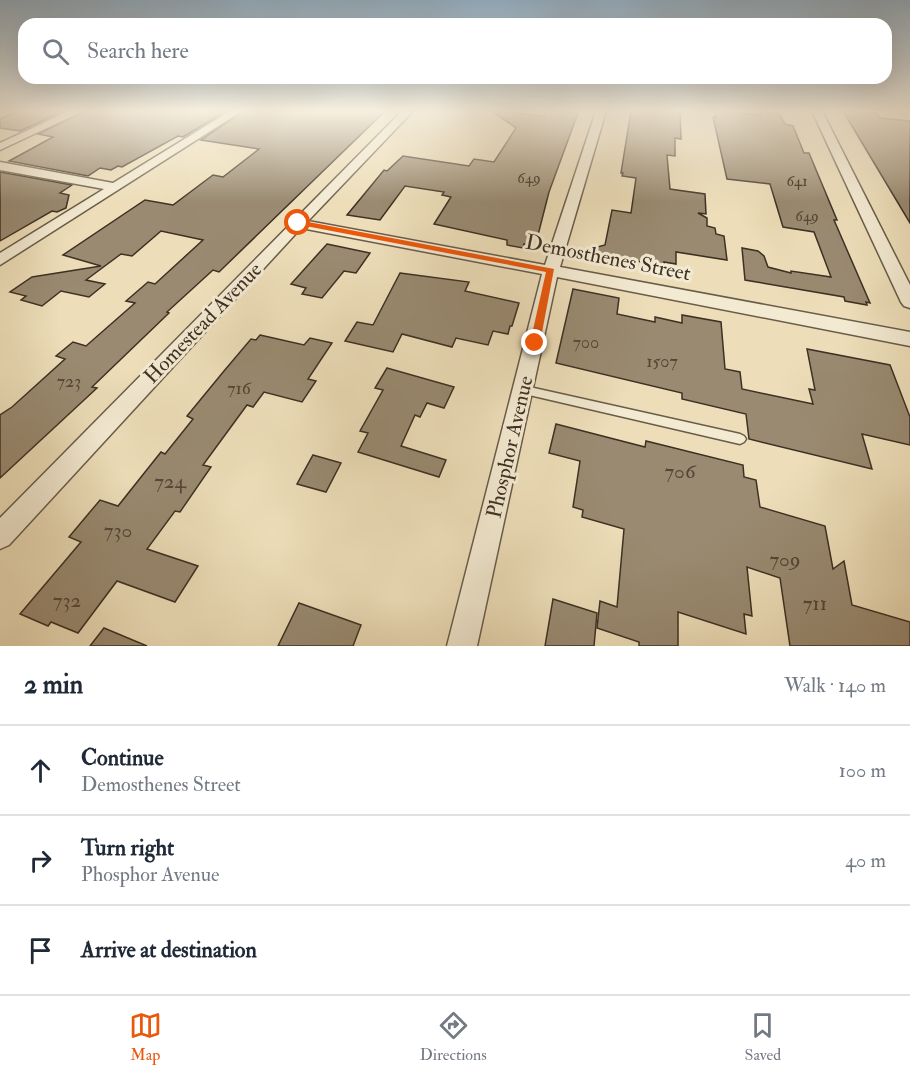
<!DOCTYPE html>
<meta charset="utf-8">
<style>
body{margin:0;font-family:"IM FELL Double Pica",serif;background:#f6f6f7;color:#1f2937}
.stop{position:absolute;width:18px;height:18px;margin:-14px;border:4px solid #ea580c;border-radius:50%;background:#fff}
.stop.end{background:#ea580c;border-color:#fff;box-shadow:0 2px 6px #0008}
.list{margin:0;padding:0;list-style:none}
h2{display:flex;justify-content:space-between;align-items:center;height:78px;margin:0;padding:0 24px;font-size:26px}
h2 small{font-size:20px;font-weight:400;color:#747a83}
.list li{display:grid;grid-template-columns:39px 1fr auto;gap:18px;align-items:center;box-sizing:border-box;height:90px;padding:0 24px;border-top:2px solid #e0e1e3}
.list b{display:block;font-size:22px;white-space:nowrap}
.list p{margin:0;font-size:20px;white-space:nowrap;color:#747a83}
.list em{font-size:20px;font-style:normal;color:#747a83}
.icon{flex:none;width:33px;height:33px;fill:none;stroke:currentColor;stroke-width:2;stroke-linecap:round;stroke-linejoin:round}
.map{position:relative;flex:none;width:910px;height:646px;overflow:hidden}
.search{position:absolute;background:#fff;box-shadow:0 6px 24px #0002;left:18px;right:18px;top:18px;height:66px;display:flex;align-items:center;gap:15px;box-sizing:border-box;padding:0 21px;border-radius:18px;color:#747a83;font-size:22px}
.sheet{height:348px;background:#fff}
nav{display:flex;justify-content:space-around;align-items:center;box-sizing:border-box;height:84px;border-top:2px solid #e0e1e3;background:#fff;font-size:16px;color:#747a83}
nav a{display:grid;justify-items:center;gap:3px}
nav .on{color:#ea580c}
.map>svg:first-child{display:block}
.building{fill:#998a71;stroke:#3d3024;stroke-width:1.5}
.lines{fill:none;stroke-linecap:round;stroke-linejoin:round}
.service-casing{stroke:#695c49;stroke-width:3}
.minor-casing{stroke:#695c49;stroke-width:3}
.service{fill:#f3ead2;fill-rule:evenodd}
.minor{fill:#f3ead2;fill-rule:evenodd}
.route{fill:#ea580c}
.labels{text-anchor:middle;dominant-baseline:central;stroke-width:6;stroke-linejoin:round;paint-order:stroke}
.far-number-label{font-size:15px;fill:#544637}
.number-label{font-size:18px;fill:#544637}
.street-label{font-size:21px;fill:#3d3024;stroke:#f3ead2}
.near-number-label{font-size:21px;fill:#544637}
</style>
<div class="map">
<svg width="910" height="646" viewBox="0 0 910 646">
<rect width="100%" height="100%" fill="#eddeb9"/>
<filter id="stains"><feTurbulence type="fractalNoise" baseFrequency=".00333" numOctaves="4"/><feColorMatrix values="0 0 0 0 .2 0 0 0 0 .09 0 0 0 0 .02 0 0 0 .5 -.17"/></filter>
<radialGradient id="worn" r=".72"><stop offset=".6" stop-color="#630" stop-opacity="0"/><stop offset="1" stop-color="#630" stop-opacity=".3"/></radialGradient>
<g class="building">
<polygon points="18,111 63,111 20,131 0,128 0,119"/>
<polygon points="85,111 226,111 183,137 178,136 122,167 118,166 111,170 100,168 88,176 9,161 53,137 38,134"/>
<polygon points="244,111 364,111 383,113 219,272 213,270 167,312 169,313 92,387 97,388 0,478 0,415 12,407 65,359 56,356 73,342 86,346 135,303 126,301 148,282 155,284 203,240 161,231 132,256 121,254 86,280 105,284 89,297 61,291 42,306 21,300 26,296 10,292 32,277 101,266 63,255 145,200 173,205 213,175 223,177 259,149 201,140"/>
<polygon points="492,111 544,116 547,111 578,113 549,192 538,235 535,235 531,246 524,244 523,248 507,245 507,240 434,224 451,197 442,195 444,192 405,186 380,220 347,215 384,170 387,171 403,156 469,166 474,159 494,162 516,128"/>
<polygon points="631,111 680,113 681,139 675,138 675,156 667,155 670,189 705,194 706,214 698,213 707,218 707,226 715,228 716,234 724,236 727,260 676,252 676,264 664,262 664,266 631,260 630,264 576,253 605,245 612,210 631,213 636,178 622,176 623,173 621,173"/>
<polygon points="715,111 761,115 761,112 779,114 785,124 793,126 804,153 809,153 837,220 834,220 870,303 866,302 867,305 845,301 844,297 745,280 742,248 758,251 764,256 768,267 791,273 791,271 831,277 814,232 783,227 770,184 727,179 713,117 716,117"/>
<polygon points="843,111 876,113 880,118 910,121 910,223"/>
<polygon points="0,172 72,185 60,193 69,195 66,208 57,212 52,211 0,241"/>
<polygon points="327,244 370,253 356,273 344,271 322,298 302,294 306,288 291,284"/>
<polygon points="400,273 469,282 465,291 519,303 512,326 510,326 508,334 493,331 488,345 456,338 452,347 402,334 393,352 345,341 357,322 373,325"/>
<polygon points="573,289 619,298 617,314 655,322 655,317 682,323 682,315 721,322 725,369 740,372 742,389 813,404 809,389 815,390 807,349 890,365 910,417 910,445 862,434 872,469 749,439 746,414 682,399 682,393 556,363"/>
<polygon points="260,335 304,345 310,338 332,343 308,379 316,381 302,402 264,392 253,407 247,405 203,465 211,467 180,512 175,511 147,549 198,566 175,602 117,581 78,633 51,622 48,626 20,614 81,542 69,537 100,500 118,506 161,452 165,454 193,419 187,416 224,371 251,339 256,340"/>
<polygon points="387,368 454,387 444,408 427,403 420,417 415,415 401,446 446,460 439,477 358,452 368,433 360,431 383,390 375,388"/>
<polygon points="556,424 645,447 646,441 743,465 744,477 756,480 760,507 825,526 833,569 844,561 852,605 910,622 910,646 790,646 780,578 747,567 752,616 744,614 746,634 678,612 678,646 639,646 639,642 597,628 600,601 617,607 624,529 582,517 583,510 573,507 580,461 549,453"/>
<polygon points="313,455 341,463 326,492 297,484"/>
<polygon points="553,599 597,613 594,646 545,646"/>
<polygon points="299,603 361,625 353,646 278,646"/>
<polygon points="104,628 147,646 90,646"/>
</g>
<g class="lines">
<g class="service-casing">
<polygon id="service" points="525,386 740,434 744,436 746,439 744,442 740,444 525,394 521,393 520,390 521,387"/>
</g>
<g class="minor-casing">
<g id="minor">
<polygon points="69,111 83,111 0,150 0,143"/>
<polygon points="230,111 242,111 0,265 0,253 104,189 0,170 0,162 113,183"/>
<polygon points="402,111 413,111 308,221 545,265 596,111 606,111 560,267 910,332 910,346 557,277 477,646 447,646 542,274 301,228 9,545 0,549 0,518"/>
<polygon points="812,111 822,111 910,285 910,308 904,306 901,302"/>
</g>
</g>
<use href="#service" class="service"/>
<use href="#minor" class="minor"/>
</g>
<linearGradient id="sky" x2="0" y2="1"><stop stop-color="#92adc1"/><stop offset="0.55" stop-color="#f7f0e0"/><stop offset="1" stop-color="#f7f0e0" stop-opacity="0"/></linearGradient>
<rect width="910" height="202" fill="url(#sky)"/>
<polygon class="route" points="298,220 554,269 540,343 535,347 530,343 546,272 295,224 295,221"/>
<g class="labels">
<g class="far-number-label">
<text x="529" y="178">649</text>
<text x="797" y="181">641</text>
<text x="807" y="216">649</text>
</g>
<g class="number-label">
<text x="586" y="342">700</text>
<text x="662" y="361">1507</text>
<text x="69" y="381">723</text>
<text x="239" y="388">716</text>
</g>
<g class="street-label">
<text transform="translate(608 258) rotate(11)">Demosthenes Street</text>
<text transform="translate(203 323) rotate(-46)">Homestead Avenue</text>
<text transform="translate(510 447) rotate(-77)">Phosphor Avenue</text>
</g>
<g class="near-number-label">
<text x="680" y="471">706</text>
<text x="170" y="481">724</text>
<text x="118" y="530">730</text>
<text x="785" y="559">709</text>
<text x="67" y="600">732</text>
<text x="815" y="603">711</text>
</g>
</g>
<rect width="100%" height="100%" filter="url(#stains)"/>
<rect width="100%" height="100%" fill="url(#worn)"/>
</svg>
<div class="stop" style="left:298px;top:223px"></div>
<div class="stop end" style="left:535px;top:343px"></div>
<div class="search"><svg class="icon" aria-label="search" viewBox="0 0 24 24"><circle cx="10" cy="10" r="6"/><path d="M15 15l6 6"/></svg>Search here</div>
</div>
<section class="sheet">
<h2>2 min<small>Walk · 140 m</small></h2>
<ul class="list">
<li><svg class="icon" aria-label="ahead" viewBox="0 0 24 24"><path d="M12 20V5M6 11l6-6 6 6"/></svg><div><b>Continue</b><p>Demosthenes Street</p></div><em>100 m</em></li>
<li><svg class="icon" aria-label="right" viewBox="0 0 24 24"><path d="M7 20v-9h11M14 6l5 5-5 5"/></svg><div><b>Turn right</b><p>Phosphor Avenue</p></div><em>40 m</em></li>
<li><svg class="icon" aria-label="arrive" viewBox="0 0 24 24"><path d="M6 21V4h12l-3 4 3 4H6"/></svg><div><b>Arrive at destination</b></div></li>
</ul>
</section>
<nav>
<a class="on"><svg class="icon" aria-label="map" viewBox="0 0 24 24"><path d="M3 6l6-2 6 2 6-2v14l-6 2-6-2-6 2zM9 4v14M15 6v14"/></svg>Map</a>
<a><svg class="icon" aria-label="directions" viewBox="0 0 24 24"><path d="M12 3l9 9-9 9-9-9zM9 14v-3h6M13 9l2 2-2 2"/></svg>Directions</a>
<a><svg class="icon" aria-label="saved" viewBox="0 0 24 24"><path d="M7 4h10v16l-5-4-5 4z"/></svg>Saved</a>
</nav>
